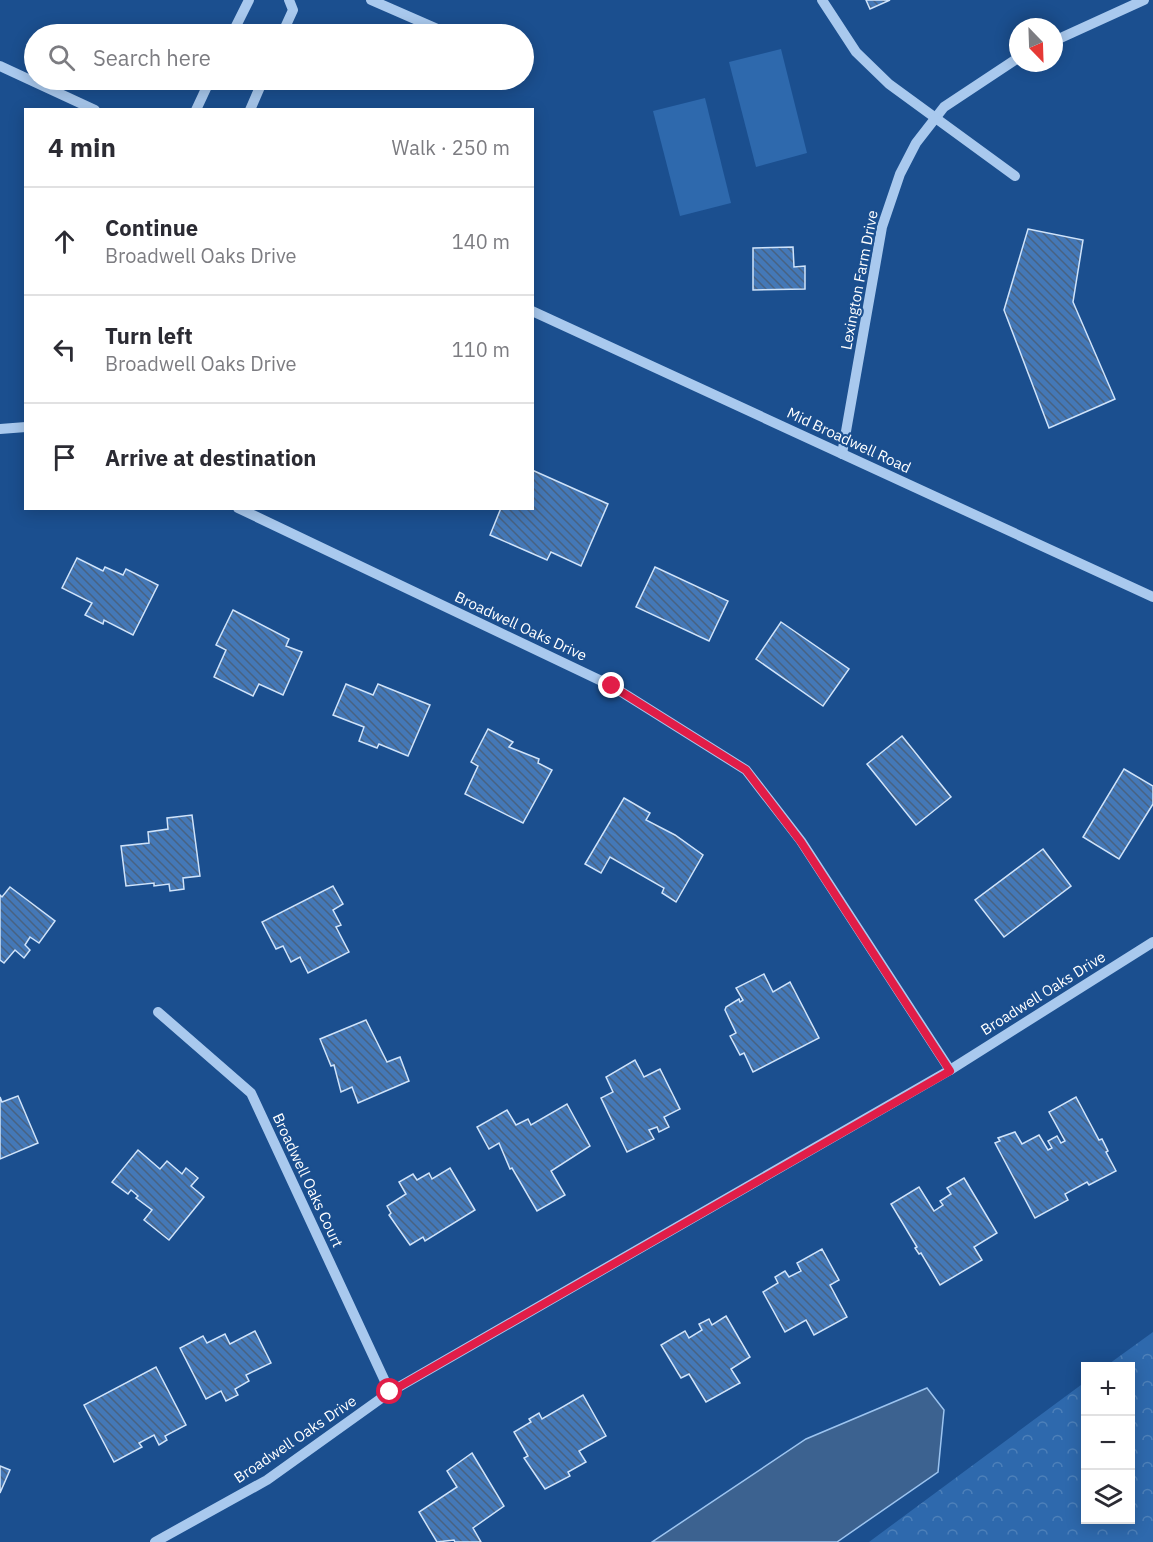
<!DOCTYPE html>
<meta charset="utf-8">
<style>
body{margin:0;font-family:"IBM Plex Sans",sans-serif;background:#f2f2f3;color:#2b2b33}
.controls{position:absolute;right:18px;bottom:18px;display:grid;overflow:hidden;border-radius:0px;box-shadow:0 3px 15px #0003}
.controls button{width:54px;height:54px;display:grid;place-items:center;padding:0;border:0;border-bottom:2px solid #e1e1e2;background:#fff;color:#2b2b33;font:30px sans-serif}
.compass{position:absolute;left:1009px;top:18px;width:54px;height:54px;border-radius:50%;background:#fff;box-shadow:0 3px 15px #0003;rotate:157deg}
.stop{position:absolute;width:18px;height:18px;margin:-14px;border:4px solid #e11d48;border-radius:50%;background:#fff}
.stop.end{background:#e11d48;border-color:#fff;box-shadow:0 2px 6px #0008}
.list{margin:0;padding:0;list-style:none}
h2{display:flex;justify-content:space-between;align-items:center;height:78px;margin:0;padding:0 24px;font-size:26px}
h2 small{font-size:20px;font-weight:400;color:#7c7c81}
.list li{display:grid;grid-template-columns:39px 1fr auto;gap:18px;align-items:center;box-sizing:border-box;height:108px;padding:0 24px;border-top:2px solid #e1e1e2}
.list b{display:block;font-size:22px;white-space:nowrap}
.list p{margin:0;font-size:20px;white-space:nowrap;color:#7c7c81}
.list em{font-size:20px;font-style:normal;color:#7c7c81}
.icon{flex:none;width:33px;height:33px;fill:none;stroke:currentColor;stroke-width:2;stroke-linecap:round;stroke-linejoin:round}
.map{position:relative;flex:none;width:1153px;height:1542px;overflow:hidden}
.search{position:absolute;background:#fff;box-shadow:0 3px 15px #0003;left:24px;top:24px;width:510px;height:66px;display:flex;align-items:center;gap:15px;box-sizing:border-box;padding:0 21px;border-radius:33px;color:#7c7c81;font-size:22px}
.panel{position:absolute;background:#fff;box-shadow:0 3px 15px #0003;left:24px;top:108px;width:510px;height:402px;border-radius:0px}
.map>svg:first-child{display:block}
.forest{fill:url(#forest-crowns)}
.pitch{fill:#2e69ad}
.water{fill:#3c6290;stroke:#9cc4f0;stroke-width:1.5}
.building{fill:url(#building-back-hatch);stroke:#cfe3fa;stroke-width:1.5}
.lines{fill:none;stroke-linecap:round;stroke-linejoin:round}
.minor{stroke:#a9c9ee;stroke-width:10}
.route{stroke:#e11d48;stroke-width:8}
.labels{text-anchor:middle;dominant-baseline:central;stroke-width:4.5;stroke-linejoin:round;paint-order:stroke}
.street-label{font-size:15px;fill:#fff;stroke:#1b4f8f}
</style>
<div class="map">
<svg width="1153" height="1542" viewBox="0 0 1153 1542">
<defs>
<pattern id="forest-crowns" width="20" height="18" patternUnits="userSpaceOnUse" patternTransform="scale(1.5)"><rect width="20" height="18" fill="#2e69ad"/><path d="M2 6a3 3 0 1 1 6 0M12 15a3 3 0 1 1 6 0" fill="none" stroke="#4d80b9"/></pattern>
<pattern id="building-back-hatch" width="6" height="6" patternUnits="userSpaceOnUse" patternTransform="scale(1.5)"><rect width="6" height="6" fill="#4478b7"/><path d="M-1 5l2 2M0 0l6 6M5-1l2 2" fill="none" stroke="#486282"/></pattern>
</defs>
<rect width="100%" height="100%" fill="#1b4f8f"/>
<polygon class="forest" points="1153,1332 1153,1542 869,1542 1085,1382 1086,1520 1130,1520 1130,1366 1106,1366"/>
<g class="pitch">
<polygon points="781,49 807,153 756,167 729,62"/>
<polygon points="705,98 731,203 680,216 653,111"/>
</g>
<polygon class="water" points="927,1388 944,1410 938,1472 837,1542 652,1542 806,1439"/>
<g class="building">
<polygon points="866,0 890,0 870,9"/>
<polygon points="1028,229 1083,240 1073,302 1115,399 1049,428 1004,310"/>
<polygon points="793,247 794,267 805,266 805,289 753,290 753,248"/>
<polygon points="532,470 608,504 581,566 551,552 547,560 490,535 501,508 532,508"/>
<polygon points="77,558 103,571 105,567 123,575 126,569 158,585 133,635 104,620 103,624 85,615 92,603 62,588"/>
<polygon points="655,567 728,601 709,641 636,607"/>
<polygon points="233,610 289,639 286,646 302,652 283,695 259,684 253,696 214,677 226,650 216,645"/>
<polygon points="781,622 849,669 823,706 756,659"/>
<polygon points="346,684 373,695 378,684 430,705 408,756 379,744 377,748 359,741 364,727 333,715"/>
<polygon points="488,729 513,742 509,747 539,759 538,763 552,770 523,823 465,794 478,766 471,762"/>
<polygon points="902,736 951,797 916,825 867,764"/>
<polygon points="1124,769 1153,786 1153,804 1119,859 1083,837"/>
<polygon points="624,798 650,813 646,820 675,835 703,855 676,902 662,893 664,888 610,857 601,873 585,864"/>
<polygon points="192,815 200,876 183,878 184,889 170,891 169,884 154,886 154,883 126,886 121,846 149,843 148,832 168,829 167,818"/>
<polygon points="1043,849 1071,886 1004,937 975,900"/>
<polygon points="333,886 343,904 333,910 341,925 336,927 349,952 308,973 300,957 291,962 283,946 276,949 262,922"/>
<polygon points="10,887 55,921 39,943 30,937 25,945 30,950 24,958 15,950 4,963 0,960 0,895 2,897"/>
<polygon points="764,974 773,992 790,982 819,1038 753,1072 744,1053 740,1055 730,1036 736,1033 725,1010 726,1007 739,999 740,1002 743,1000 736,988"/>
<polygon points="366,1020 387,1062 400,1057 409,1081 358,1103 352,1087 341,1092 334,1065 331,1066 320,1039"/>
<polygon points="635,1060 644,1077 660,1069 680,1109 664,1117 669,1127 659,1132 657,1127 649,1130 654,1139 627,1152 601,1098 613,1092 606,1077"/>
<polygon points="18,1096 38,1143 0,1159 0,1097 2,1102"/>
<polygon points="1076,1097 1099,1140 1102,1139 1108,1151 1106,1152 1116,1171 1089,1185 1087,1182 1065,1194 1068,1200 1035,1218 995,1143 1000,1141 998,1138 1015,1132 1022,1144 1039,1135 1048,1150 1052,1148 1048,1141 1057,1136 1061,1143 1065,1141 1049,1112"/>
<polygon points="567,1104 590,1146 551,1171 565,1195 537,1211 512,1168 510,1169 499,1143 489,1149 477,1127 507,1110 516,1125 528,1119 531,1125"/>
<polygon points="138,1150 160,1169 167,1161 182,1174 186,1168 198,1178 191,1186 204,1197 169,1240 144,1220 152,1210 136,1198 138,1196 131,1190 128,1194 112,1182"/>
<polygon points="450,1168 475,1210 425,1241 423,1237 410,1245 389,1215 391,1213 387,1206 406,1194 399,1182 413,1174 417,1180 429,1173 432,1179"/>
<polygon points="964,1178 997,1233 974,1247 982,1260 940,1285 921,1253 919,1254 915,1248 917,1247 891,1204 919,1187 934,1211 943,1205 940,1201 951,1194 947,1188"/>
<polygon points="822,1249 839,1280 830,1285 847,1317 814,1335 806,1320 785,1332 763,1292 778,1283 775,1277 785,1271 789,1277 801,1271 797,1263"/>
<polygon points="726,1316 750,1357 731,1369 740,1383 706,1402 689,1374 681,1378 661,1345 685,1331 689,1338 702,1330 699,1324 709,1319 712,1325"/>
<polygon points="255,1331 271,1363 246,1375 249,1381 235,1389 238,1395 226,1401 221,1391 206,1399 180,1348 203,1336 207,1343 225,1334 230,1344"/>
<polygon points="156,1367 186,1425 165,1436 167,1440 159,1445 154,1435 139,1443 142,1447 114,1462 84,1405"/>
<polygon points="583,1395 606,1436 579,1451 586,1462 568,1472 570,1476 545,1489 524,1458 528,1456 514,1432 531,1422 529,1419 539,1413 542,1419"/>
<polygon points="472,1453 504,1506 473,1528 481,1542 455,1542 454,1540 437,1542 419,1512 457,1487 447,1471"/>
<polygon points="0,1466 10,1470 0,1493"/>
</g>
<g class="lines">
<g class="minor">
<polyline points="371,0 449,34"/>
<polyline points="822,0 856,52 889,84 1015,176"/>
<polyline points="232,34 249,0"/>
<polyline points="282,34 293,10 289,0"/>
<polyline points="1054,41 1144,0"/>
<polyline points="0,66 95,110"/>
<polyline points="196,110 210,80"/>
<polyline points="250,110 263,80"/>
<polyline points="532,311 1153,597"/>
<polyline points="0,429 26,427"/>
<polyline points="842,454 882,227 900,174 916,143 944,107 1018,58"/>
<polyline points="238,508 612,686 746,770 801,841 950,1070"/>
<polyline points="158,1012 251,1093 390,1392"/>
<polyline points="155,1542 267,1480 390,1392 950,1070 1153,942"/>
</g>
</g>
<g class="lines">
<polyline class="route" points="390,1392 950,1071 801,842 746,770 612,686"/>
</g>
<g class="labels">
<g class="street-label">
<text transform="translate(859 280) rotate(-79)">Lexington Farm Drive</text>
<text transform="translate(849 440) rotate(25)">Mid Broadwell Road</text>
<text transform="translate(521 626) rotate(25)">Broadwell Oaks Drive</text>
<text transform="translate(1043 993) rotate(-32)">Broadwell Oaks Drive</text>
<text transform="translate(308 1180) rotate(65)">Broadwell Oaks Court</text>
<text transform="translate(295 1439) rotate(-34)">Broadwell Oaks Drive</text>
</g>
</g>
</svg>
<div class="controls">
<button>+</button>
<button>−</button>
<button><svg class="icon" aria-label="layers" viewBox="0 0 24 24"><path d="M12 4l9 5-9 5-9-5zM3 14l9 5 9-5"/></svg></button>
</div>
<svg class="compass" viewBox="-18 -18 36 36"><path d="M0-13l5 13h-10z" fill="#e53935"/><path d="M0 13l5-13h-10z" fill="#7c7c81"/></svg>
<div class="stop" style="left:390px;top:1392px"></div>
<div class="stop end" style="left:612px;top:686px"></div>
<div class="search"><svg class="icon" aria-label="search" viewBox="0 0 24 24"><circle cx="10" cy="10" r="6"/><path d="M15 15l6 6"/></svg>Search here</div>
<section class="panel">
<h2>4 min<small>Walk · 250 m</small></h2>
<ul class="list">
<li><svg class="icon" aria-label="ahead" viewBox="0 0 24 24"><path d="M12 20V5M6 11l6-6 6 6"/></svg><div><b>Continue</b><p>Broadwell Oaks Drive</p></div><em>140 m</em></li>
<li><svg class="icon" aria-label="left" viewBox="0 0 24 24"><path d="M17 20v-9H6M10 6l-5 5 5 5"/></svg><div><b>Turn left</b><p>Broadwell Oaks Drive</p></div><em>110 m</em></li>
<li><svg class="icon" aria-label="arrive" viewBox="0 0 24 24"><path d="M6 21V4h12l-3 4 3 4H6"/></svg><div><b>Arrive at destination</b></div></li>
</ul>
</section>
</div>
